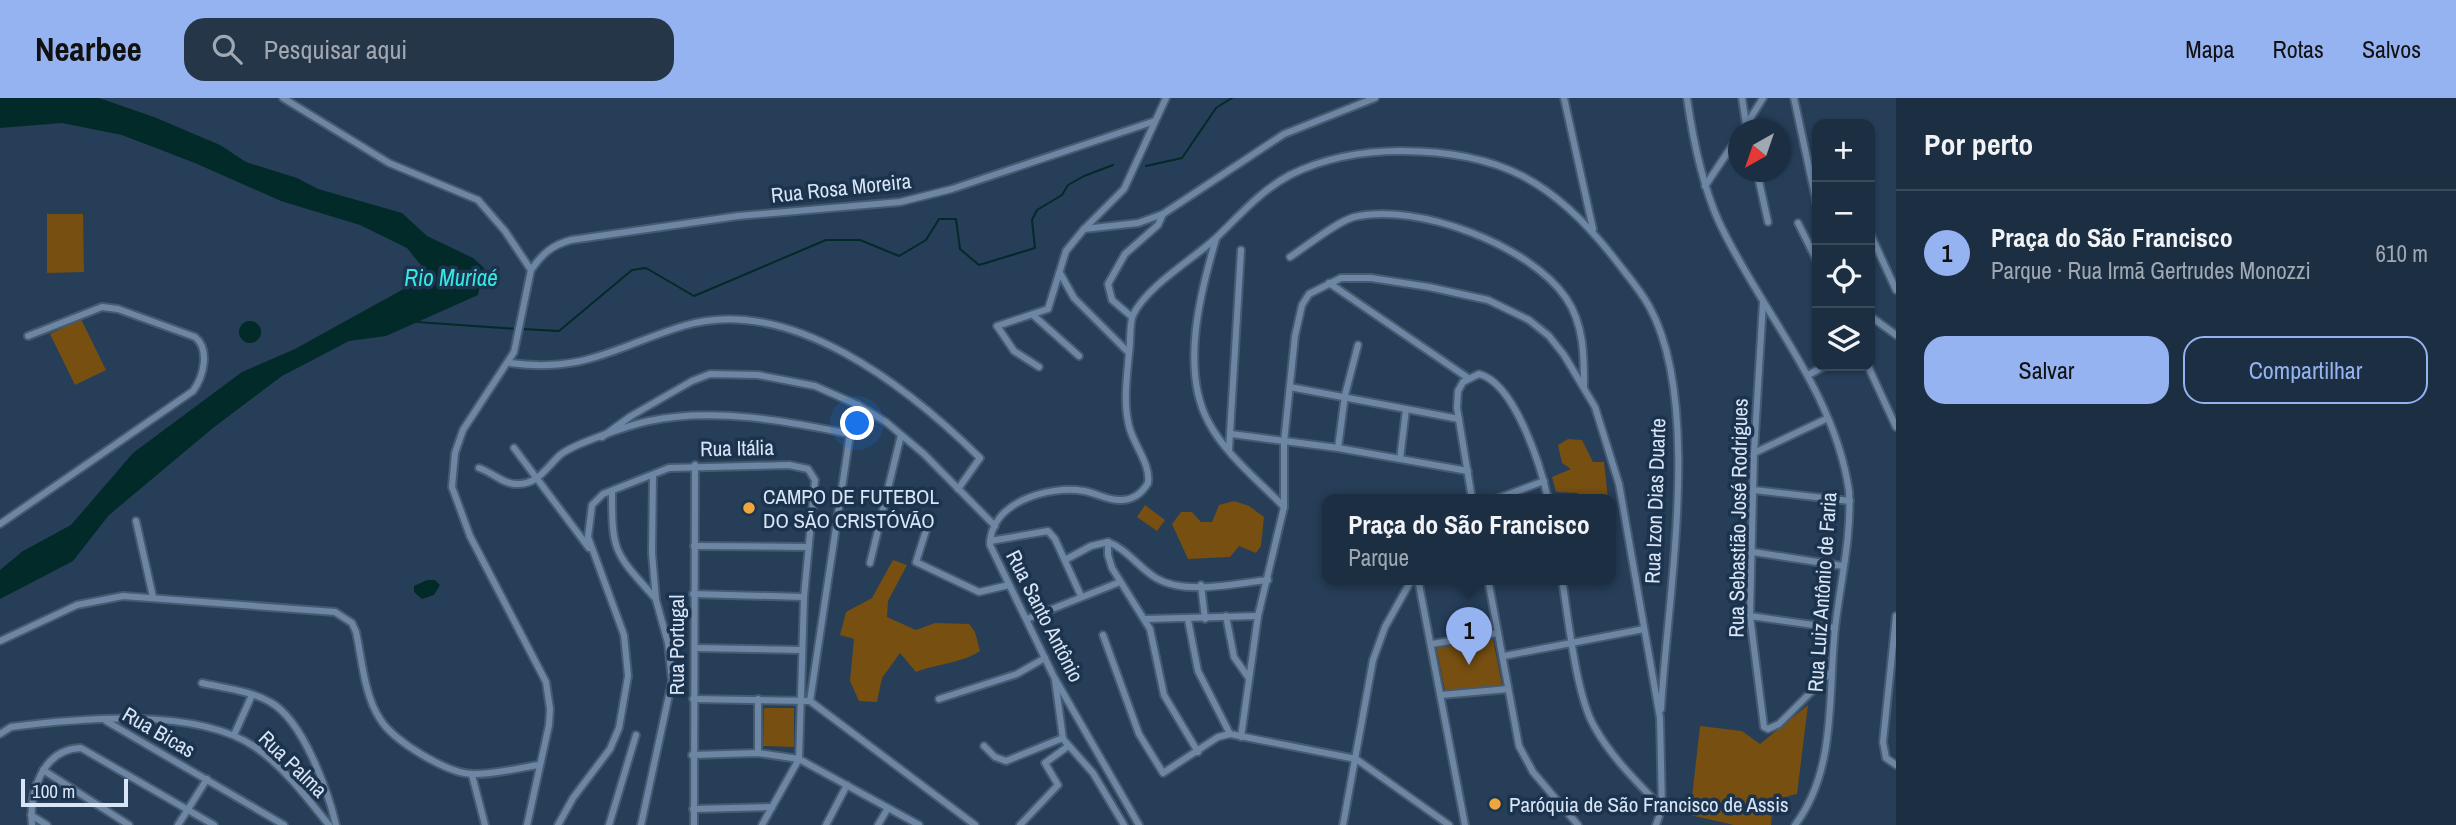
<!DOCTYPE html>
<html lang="pt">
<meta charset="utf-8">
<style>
body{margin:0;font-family:"Archivo Narrow",sans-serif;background:#253649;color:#f1f3f6}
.controls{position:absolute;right:21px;top:21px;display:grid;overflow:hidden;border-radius:14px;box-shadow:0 2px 5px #0004}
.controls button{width:63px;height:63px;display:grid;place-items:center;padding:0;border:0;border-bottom:2px solid #3a4a5b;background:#1c2e42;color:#f1f3f6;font:35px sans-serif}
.compass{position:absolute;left:1728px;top:21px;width:63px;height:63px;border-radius:50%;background:#1c2e42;box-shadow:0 2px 5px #0004;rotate:220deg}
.scale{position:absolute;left:21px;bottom:18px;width:107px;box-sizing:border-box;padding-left:7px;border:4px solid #d7e5f6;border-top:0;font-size:19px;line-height:24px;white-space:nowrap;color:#d7e5f6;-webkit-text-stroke:5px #1c334d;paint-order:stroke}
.you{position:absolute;left:858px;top:326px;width:24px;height:24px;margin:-18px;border:5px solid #fff;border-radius:50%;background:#1a73e8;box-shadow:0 0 0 10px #1a73e833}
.badge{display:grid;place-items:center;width:46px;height:46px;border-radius:50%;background:#95b2f1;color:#111;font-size:23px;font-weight:700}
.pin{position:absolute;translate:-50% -58px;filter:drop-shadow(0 2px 4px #0008)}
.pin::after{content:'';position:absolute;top:37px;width:24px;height:21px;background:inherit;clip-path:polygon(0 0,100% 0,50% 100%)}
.popup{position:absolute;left:1322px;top:396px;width:294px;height:91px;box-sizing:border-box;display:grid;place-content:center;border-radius:14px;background:#1c2e42;filter:drop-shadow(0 2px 5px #0005);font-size:23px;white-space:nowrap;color:#a0a8b2}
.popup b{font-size:26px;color:#f1f3f6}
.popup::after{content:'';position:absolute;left:50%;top:100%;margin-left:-14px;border:14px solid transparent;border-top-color:#1c2e42}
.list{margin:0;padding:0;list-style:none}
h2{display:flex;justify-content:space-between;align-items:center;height:91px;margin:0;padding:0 28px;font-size:30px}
h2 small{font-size:23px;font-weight:400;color:#a0a8b2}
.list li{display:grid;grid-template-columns:46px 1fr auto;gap:21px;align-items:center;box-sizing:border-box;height:126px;padding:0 28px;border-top:2px solid #3a4a5b}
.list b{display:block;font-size:26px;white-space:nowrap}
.list p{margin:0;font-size:23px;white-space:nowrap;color:#a0a8b2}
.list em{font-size:23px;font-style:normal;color:#a0a8b2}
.actions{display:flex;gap:14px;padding:21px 28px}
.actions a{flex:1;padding:16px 0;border:2px solid #95b2f1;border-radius:21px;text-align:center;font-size:24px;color:#95b2f1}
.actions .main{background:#95b2f1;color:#111}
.icon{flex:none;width:38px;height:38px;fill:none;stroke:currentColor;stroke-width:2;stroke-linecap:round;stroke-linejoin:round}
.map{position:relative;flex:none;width:1896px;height:727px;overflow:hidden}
header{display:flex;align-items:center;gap:42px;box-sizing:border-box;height:98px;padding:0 35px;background:#95b2f1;color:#111}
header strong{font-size:33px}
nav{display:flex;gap:38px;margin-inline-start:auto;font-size:24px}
.search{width:490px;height:63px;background:#253649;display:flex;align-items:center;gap:18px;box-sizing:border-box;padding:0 24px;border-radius:21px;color:#a0a8b2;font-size:26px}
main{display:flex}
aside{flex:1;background:#1c2e42}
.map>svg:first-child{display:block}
.green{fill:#764f11}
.water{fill:#022a29}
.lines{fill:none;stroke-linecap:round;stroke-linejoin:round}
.stream{stroke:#022a29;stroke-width:2}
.street-casing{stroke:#465a70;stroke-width:10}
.street{stroke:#6c86a4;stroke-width:6}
.poi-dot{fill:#efa73d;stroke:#1c334d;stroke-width:2.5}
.labels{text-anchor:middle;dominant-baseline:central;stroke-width:7;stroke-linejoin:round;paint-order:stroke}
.street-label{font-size:21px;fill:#d7e5f6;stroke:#1c334d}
.poi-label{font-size:21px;fill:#d7e5f6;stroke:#1c334d;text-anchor:start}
.water-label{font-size:23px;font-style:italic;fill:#34e8e4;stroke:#1c334d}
</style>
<header>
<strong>Nearbee</strong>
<div class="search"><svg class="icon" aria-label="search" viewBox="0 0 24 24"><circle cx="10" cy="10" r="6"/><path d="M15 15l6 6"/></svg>Pesquisar aqui</div>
<nav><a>Mapa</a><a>Rotas</a><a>Salvos</a></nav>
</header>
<main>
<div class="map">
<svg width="1896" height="727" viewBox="0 0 1896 727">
<rect width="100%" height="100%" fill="#263e58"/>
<g class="green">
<polygon points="47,116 83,116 84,174 47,175"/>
<polygon points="81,221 106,272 75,287 50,236"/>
<polygon points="1568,341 1582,342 1593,364 1604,364 1608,401 1580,401 1578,395 1556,394 1552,379 1571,371 1562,365 1558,347"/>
<polygon points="1234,403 1249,408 1264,419 1261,448 1256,455 1239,448 1230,459 1188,461 1172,426 1181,414 1192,414 1201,424 1212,424 1219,407"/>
<polygon points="1145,407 1165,422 1157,433 1137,419"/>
<path d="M893,462L907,467L888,503L887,519L916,532L935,525L969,526L975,534L980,553C962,565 937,566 916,574L900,555L882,580L877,604L859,603L850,583L854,541L840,537L846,514L872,500Z"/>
<polygon points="1493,541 1502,587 1445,593 1436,548"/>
<polygon points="1808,607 1797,696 1773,702 1771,727 1734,727 1690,717 1700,628 1742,633 1760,646"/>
<polygon points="764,610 794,610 794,649 763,648"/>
</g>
<g class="water">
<polygon points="0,0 99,0 154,19 220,47 246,64 297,80 318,91 402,115 427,138 473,160 484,170 478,197 386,238 349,243 282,278 213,330 109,417 73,463 0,501 0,472 23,453 71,427 133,355 242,274 295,251 409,188 424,171 407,150 360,127 281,103 195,65 122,37 62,25 0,30"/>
<circle cx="250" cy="234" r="11"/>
<polygon points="427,482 435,482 440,487 434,497 422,501 414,494 414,488"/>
</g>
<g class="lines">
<g class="stream">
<polyline points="1146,68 1182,60 1216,10 1232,0"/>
<polyline points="417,224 517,231"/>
<polyline points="522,231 559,233 632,172 646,170 694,198 826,142 860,142 899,158 926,142 939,121 956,121 960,151 979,167 1035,150 1032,122 1037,112 1062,97 1068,87 1084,78 1113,67"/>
</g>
<g class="street-casing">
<g id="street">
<polyline points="283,0 389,65 478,102 505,133 531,172"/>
<polyline points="1564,0 1593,131"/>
<path d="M1687,0C1693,42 1702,86 1719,124C1761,214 1834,291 1849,393C1852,438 1840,485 1835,531C1828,595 1837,672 1795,727"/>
<polyline points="1742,0 1746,26"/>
<polyline points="1794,0 1817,107"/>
<polyline points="1743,32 1763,0"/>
<polyline points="1757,74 1768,124"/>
<polyline points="1705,88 1738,39"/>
<polyline points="1798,125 1817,163"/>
<polyline points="1085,130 1124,91 1166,0"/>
<polyline points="1870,135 1896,192"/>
<path d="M1216,141C1200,195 1180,273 1209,325C1226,357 1259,383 1284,409"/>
<path d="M1290,159C1307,148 1336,124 1354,119C1416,104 1530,147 1566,200C1584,226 1584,258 1584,288"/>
<path d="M1060,175L1074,200L1129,255C1127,279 1123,304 1129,328C1133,346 1151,366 1148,385C1142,395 1133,402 1121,402C1109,403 1096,395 1084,393C1049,387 990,404 990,447L1054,579L1139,727"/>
<polyline points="1329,185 1468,280"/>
<polyline points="1763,204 1754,355 1750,518 1764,629 1768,631 1779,626 1831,574"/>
<polyline points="1033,217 1079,258"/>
<polyline points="1870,218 1896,237"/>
<polyline points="1132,219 1112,202 1108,186 1125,156 1158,127 1163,116"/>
<path d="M1129,255C1131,244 1129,227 1133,217C1147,188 1192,162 1216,140C1240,117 1260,93 1290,77C1324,60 1364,53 1401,53C1499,53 1554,83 1614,160C1626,176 1639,190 1649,208C1703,305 1667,501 1661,611"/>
<path d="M510,265C585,275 615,249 683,228C790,195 909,290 980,360L958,391"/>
<polyline points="1868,268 1896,329"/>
<polyline points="1039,269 1014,253 997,228 1048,211 1066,153 1084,131 1138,125 1163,116 1284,36 1375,0"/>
<polyline points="1808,277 1825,268"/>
<polyline points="1290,289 1459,321"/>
<polyline points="1231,336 1338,350 1468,373"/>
<polyline points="602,339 631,318 692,283 710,276 758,277 815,288 858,307 886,324 924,356 995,428"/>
<polyline points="514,350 589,450"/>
<polyline points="1338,350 1345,297 1358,247"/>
<polyline points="1229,352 1241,152"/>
<polyline points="1754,355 1826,321"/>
<polyline points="1400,361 1406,311"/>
<path d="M479,370C492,374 504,387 518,386C538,386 546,370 560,357C573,346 630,327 649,323C713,309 787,323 850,336"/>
<polyline points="1754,392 1850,403"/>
<path d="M612,393C612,455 614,454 655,500"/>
<path d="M1472,401L1457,310L1458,293L1463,284L1479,276C1515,285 1541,369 1548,401"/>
<polyline points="1496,401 1544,383"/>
<polyline points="136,423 153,499"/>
<polyline points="929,423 916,464 979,494 1009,487"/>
<path d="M0,426L193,293C204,278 210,251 195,239L118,211L102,209L28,238"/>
<polyline points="990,443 1048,433 1055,441 1081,498"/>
<polyline points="1108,444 1108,457 1112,470 1150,531 1164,597 1198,654"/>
<polyline points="694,448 808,449"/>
<polyline points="1753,454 1843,468"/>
<path d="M1065,462L1091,448L1108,444C1127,451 1139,470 1156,480C1186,498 1235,485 1268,482"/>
<polyline points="870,465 901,337"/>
<polyline points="1418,481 1465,727"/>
<polyline points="1488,481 1519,648 1533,674 1578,727"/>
<path d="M1562,481C1568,518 1576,597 1594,628C1611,659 1637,684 1662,710"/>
<polyline points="1201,487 1205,521"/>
<polyline points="693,496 804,499"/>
<polyline points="1226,518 1234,559 1248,579"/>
<polyline points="1750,518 1835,530"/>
<polyline points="1896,518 1883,644 1886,660 1896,667"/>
<polyline points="1027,521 1120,484"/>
<polyline points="1145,521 1258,518"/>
<polyline points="1188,522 1198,573 1230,636 1356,661 1449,727"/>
<polyline points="1103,537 1139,636 1163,675 1218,639 1230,636"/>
<path d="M0,543L77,507L123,498L335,514L352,525L356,534C362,561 364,597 380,621C393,643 449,677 475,676C496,676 518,670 539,667"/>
<polyline points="1432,546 1498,535"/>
<polyline points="695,550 802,552"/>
<polyline points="1504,558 1644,531"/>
<polyline points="1055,582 1063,641 1093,675 1124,727"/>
<path d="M202,585C224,590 251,593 270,604C303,622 328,693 336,727"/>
<polyline points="1441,597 1508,591"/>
<polyline points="693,601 810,603 975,727"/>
<polyline points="939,601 1017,576 1045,560"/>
<polyline points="810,603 850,336 858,307"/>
<polyline points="106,623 284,727"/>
<path d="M0,636L11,629C80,620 196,609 255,649C284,669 307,700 329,727"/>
<polyline points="234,637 252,597"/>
<polyline points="1241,639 1258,518 1284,409 1284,344 1295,238 1302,207 1309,196 1341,180 1371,180 1429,189 1488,202 1529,222 1549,238 1564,257 1595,309 1619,386 1660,620 1662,710 1656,727"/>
<polyline points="984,648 995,659 1006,663 1063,640"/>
<polyline points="758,655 758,601"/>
<polyline points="692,657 758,655 799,661 762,727"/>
<polyline points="43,672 129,727"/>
<polyline points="472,677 485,727"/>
<polyline points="693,711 772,709"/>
<polyline points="31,717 47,727"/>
<path d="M32,727C29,695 42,651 81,650L214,727"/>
<polyline points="178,727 207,681"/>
<path d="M527,727L549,627L550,611L546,584L470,438L452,389L455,355L463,332L514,254L531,172C542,156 552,147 571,142L738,118L900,104L952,91L1155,23"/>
<polyline points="558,727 573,700 610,651 619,630 628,578 624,537 588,439 592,407 603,396 669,370 789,367 808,371 815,382 804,499 799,661 919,727"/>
<polyline points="609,727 636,637"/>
<polyline points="641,727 672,583 668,545 656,502 652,455 653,377"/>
<polyline points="694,727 695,367"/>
<polyline points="826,727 847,687"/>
<polyline points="878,727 888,710"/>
<polyline points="1020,727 1058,687 1045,665 1067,649"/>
<polyline points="1343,727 1373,562 1385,529 1412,481"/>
</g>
</g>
<use href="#street" class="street"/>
</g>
<g class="poi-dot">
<circle cx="749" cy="410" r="7"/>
<circle cx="1495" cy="706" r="7"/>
</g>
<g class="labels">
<g class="street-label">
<text transform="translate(841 90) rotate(-6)">Rua Rosa Moreira</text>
<text transform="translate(737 350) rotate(-1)">Rua Itália</text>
<text transform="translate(1655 403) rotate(-88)">Rua Izon Dias Duarte</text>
<text transform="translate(1738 420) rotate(-89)">Rua Sebastião José Rodrigues</text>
<text transform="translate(1822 494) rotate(-86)">Rua Luiz Antônio de Faria</text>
<text transform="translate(1045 518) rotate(63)">Rua Santo Antônio</text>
<text transform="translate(676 547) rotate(-90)">Rua Portugal</text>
<text transform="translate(159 634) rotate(30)">Rua Bicas</text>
<text transform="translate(293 666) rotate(44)">Rua Palma</text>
</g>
<g class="poi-label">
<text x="763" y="398">CAMPO DE FUTEBOL<tspan x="763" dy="24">DO SÃO CRISTÓVÃO</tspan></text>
<text x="1509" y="706">Paróquia de São Francisco de Assis</text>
</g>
<g class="water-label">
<text x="451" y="179">Rio Muriaé</text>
</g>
</g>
</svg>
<div class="controls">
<button>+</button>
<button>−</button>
<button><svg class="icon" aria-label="locate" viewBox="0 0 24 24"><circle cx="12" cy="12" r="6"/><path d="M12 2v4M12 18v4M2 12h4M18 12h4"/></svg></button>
<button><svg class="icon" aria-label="layers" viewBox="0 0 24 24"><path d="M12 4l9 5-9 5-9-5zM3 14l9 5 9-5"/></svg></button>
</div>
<svg class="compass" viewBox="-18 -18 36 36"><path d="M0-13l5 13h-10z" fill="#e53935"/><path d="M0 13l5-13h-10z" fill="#a0a8b2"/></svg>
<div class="scale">100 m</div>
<div class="you"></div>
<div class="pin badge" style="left:1469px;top:567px">1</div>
<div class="popup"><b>Praça do São Francisco</b>Parque</div>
</div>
<aside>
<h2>Por perto<small></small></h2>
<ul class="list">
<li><span class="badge">1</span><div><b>Praça do São Francisco</b><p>Parque · Rua Irmã Gertrudes Monozzi</p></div><em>610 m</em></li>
</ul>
<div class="actions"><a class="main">Salvar</a><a>Compartilhar</a></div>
</aside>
</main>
